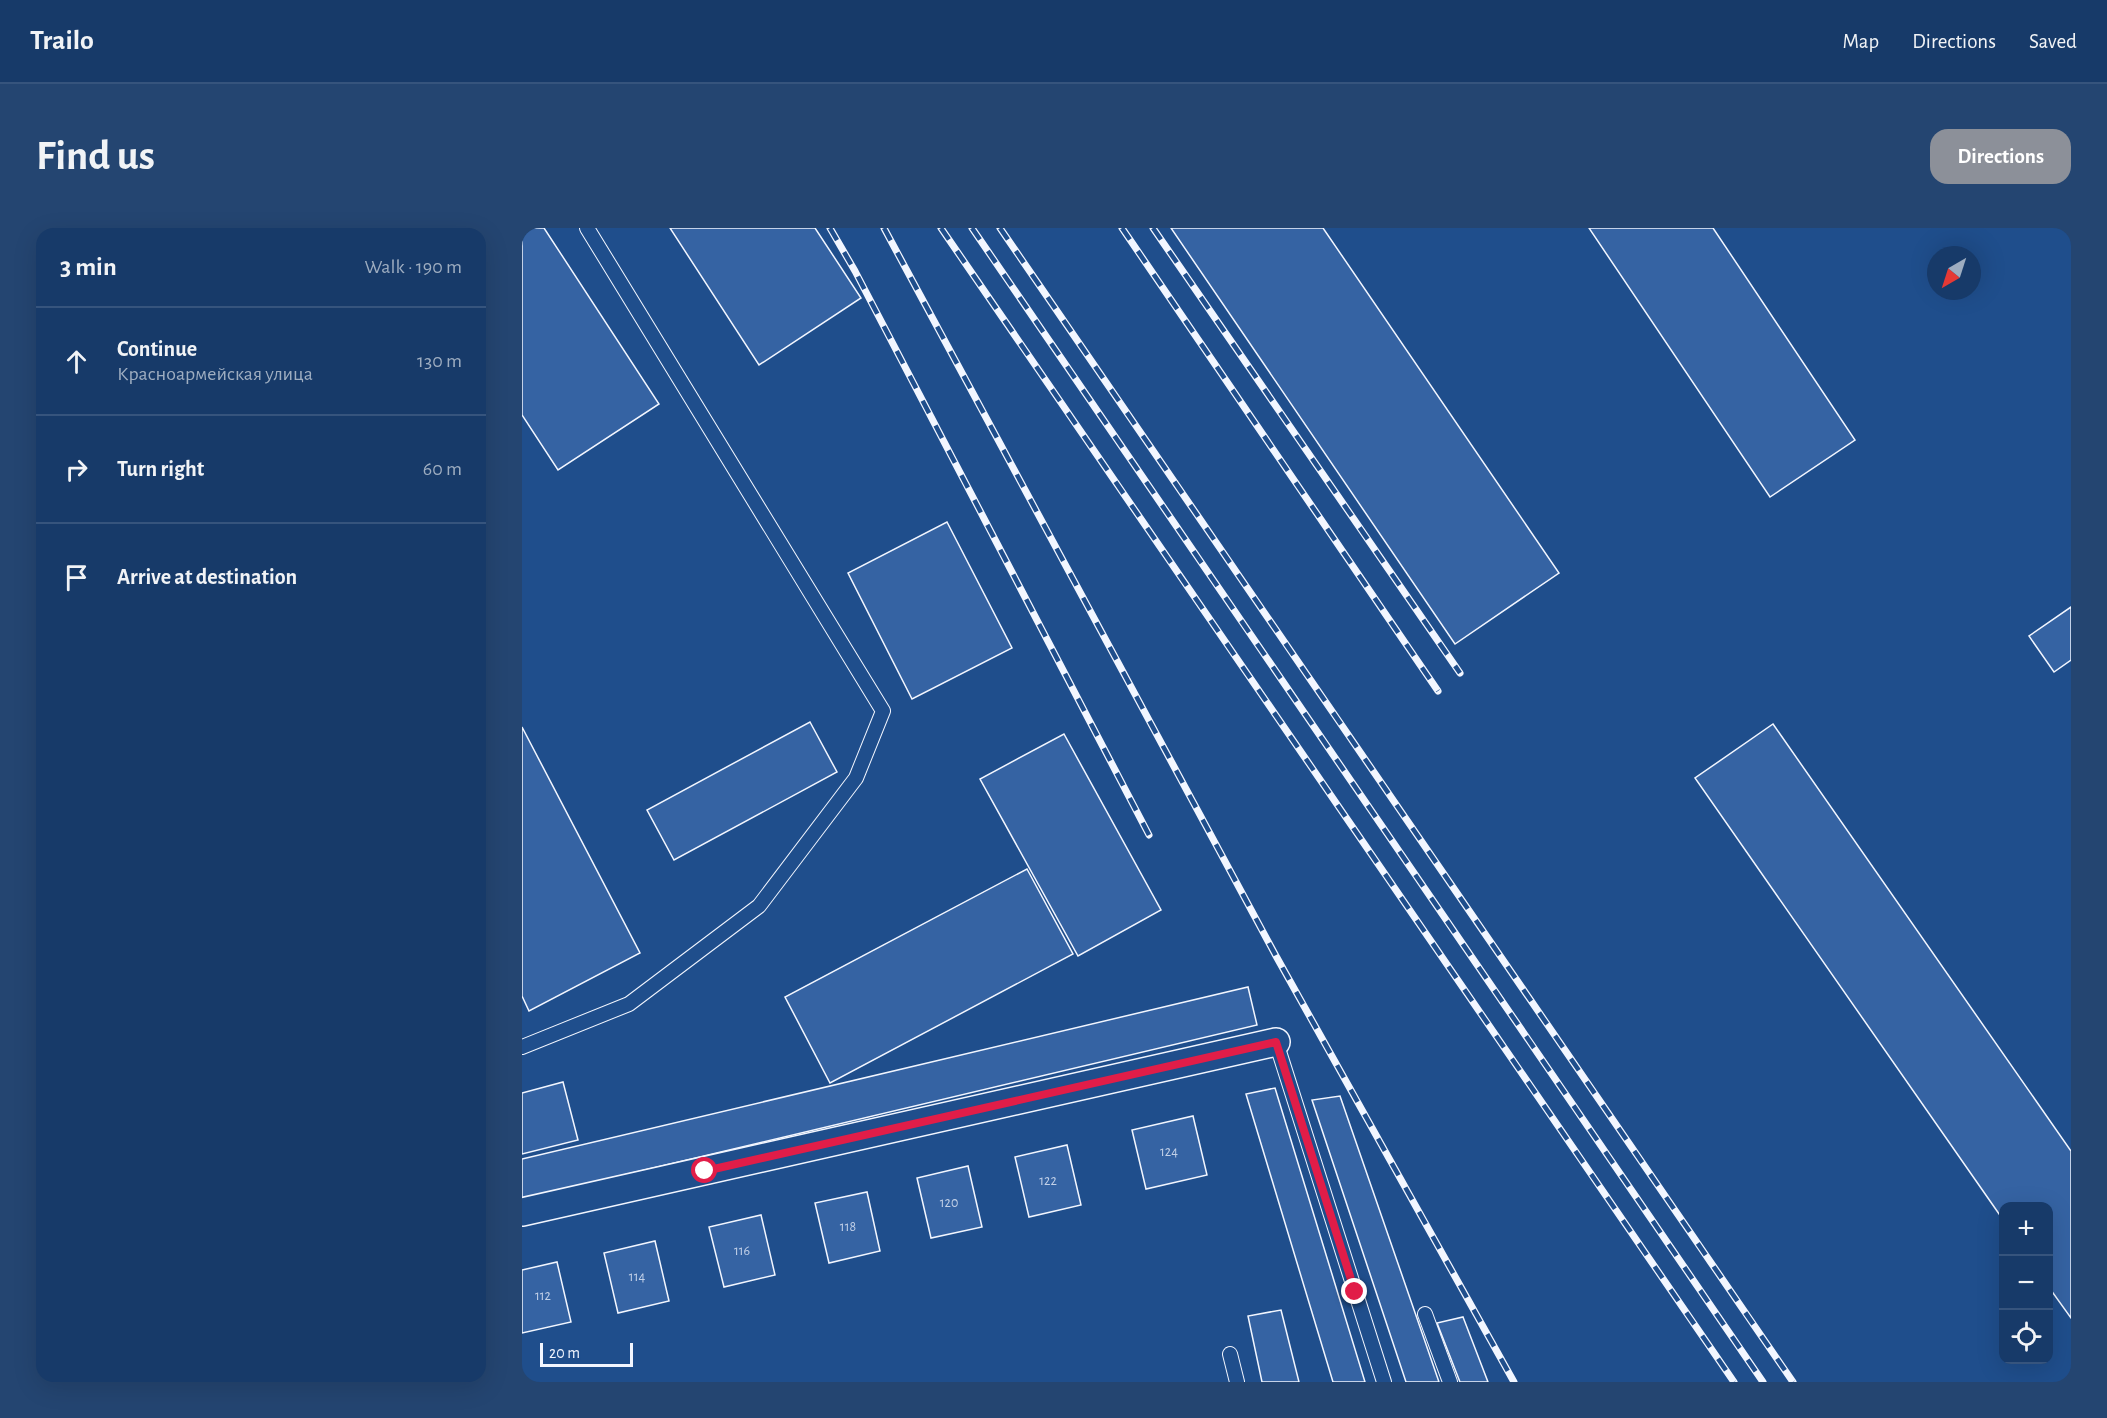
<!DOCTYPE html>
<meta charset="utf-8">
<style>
body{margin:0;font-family:"Alegreya Sans",sans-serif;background:#244571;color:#f1f3f6}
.controls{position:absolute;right:18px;bottom:18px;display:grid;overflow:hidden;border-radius:12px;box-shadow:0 6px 24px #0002}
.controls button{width:54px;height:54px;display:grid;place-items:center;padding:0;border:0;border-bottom:2px solid #36547d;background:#173a69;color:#f1f3f6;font:30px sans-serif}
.compass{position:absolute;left:1405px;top:18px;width:54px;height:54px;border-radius:50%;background:#173a69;box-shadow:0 6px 24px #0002;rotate:219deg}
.scale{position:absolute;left:18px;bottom:15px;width:93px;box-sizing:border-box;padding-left:6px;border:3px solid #f2f6ff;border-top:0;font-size:16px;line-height:21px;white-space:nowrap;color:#f2f6ff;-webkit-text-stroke:4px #1f4e8c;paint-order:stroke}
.stop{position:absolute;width:18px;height:18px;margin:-14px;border:4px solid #e11d48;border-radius:50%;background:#fff}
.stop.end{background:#e11d48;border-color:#fff;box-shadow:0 2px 6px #0008}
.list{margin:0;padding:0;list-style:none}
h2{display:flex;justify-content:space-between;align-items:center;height:78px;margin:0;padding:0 24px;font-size:26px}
h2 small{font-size:20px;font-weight:400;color:#9eadc0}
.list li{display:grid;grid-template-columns:39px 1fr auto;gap:18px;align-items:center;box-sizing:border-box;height:108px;padding:0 24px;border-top:2px solid #36547d}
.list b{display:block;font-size:22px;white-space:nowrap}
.list p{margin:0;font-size:20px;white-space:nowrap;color:#9eadc0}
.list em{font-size:20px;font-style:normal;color:#9eadc0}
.icon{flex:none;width:33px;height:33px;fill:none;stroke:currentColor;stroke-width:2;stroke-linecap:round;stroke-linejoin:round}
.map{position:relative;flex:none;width:1549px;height:1154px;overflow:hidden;border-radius:18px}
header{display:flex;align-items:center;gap:36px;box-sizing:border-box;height:84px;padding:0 30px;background:#173a69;border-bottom:2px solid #36547d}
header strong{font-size:28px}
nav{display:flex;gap:33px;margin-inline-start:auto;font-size:21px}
.intro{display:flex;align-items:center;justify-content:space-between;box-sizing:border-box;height:144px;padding:0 36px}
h1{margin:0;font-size:42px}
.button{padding:15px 27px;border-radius:18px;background:#8c9099;color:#fff;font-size:21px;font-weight:700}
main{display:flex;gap:36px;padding:0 36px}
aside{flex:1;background:#173a69;border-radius:18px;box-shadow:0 6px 24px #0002}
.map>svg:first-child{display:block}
.building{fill:#3563a3;stroke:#f2f6ff;stroke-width:1.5}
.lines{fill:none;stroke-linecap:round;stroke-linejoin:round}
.lane-casing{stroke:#f2f6ff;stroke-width:16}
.street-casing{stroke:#f2f6ff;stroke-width:30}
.lane{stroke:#1f4e8c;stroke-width:14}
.street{stroke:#1f4e8c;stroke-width:27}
.rail-casing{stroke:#f2f6ff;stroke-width:7}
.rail{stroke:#1f4e8c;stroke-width:4.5;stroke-dasharray:14;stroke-linecap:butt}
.route{stroke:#e11d48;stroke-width:8}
.labels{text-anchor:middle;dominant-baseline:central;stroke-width:4.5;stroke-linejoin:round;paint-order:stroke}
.number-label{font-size:14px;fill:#c3d1e8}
</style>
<header>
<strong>Trailo</strong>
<nav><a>Map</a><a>Directions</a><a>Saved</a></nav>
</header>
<div class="intro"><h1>Find us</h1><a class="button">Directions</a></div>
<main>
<aside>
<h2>3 min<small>Walk · 190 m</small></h2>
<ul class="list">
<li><svg class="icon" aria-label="ahead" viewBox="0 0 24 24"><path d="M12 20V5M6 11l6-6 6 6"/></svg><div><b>Continue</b><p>Красноармейская улица</p></div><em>130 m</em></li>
<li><svg class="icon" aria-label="right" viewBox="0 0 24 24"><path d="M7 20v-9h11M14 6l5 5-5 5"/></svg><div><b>Turn right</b></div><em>60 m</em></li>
<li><svg class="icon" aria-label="arrive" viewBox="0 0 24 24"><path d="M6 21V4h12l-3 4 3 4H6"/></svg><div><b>Arrive at destination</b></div></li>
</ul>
</aside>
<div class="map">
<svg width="1549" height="1154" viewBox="0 0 1549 1154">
<rect width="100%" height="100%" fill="#1f4e8c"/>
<g class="building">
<polygon points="0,0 22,0 137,176 36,242 0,187"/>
<polygon points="148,0 293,0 339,70 237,137"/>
<polygon points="649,0 801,0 1037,345 933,416"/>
<polygon points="1067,0 1191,0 1333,212 1248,269"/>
<polygon points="425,294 490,420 390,471 326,345"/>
<polygon points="1549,379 1549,432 1532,444 1507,408"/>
<polygon points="288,494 315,544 152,632 125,582"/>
<polygon points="1251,496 1549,923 1549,1090 1526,1058 1526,978 1482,978 1482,993 1173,550"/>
<polygon points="0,499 118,725 7,783 0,768"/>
<polygon points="542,506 639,682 556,728 458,551"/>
<polygon points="505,641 551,726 308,855 263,769"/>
<polygon points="726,759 735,797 0,971 0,931"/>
<polygon points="41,854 56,912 0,926 0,865"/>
<polygon points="753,860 843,1154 811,1154 724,866"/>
<polygon points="818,868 917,1154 884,1154 790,872"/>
<polygon points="671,888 685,947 624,961 610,902"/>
<polygon points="545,917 559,977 507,989 493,929"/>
<polygon points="446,938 460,999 409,1010 395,950"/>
<polygon points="345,964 358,1023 307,1035 293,975"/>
<polygon points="239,987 253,1047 202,1059 187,999"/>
<polygon points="133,1013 147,1073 96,1085 82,1025"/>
<polygon points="35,1034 49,1094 0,1105 0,1042"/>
<polygon points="759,1082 777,1154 740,1154 726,1088"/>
<polygon points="941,1089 966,1154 938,1154 915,1095"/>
</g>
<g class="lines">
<g class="lane-casing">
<g id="lane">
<polyline points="754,814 862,1154"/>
<polyline points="0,819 107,776 237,678 334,550 361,483 65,0"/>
<polyline points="903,1086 928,1154"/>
<polyline points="708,1126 715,1154"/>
</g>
</g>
<g class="street-casing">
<polyline id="street" points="0,984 754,814"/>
</g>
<use href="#lane" class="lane"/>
<use href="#street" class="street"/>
<g class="rail-casing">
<g id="rail">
<polyline points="308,0 333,43 627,607"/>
<polyline points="362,0 754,728 992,1154"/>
<polyline points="419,0 1212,1154"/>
<polyline points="450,0 1241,1154"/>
<polyline points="478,0 1271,1154"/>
<polyline points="600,0 916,463"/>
<polyline points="631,0 938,445"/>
</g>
</g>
<use href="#rail" class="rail"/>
</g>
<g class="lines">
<polyline class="route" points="183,943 754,814 833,1064"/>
</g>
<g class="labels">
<g class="number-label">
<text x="647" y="924">124</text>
<text x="526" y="953">122</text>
<text x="427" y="975">120</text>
<text x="326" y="999">118</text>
<text x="220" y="1023">116</text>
<text x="115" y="1049">114</text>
<text x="21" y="1068">112</text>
</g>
</g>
</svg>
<div class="controls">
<button>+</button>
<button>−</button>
<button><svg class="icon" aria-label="locate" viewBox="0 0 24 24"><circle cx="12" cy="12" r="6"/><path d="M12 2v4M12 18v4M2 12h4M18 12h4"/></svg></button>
</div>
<svg class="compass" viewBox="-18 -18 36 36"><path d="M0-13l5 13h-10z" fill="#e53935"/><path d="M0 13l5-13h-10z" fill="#9eadc0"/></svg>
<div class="scale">20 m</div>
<div class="stop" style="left:183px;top:943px"></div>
<div class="stop end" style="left:833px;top:1064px"></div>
</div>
</main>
